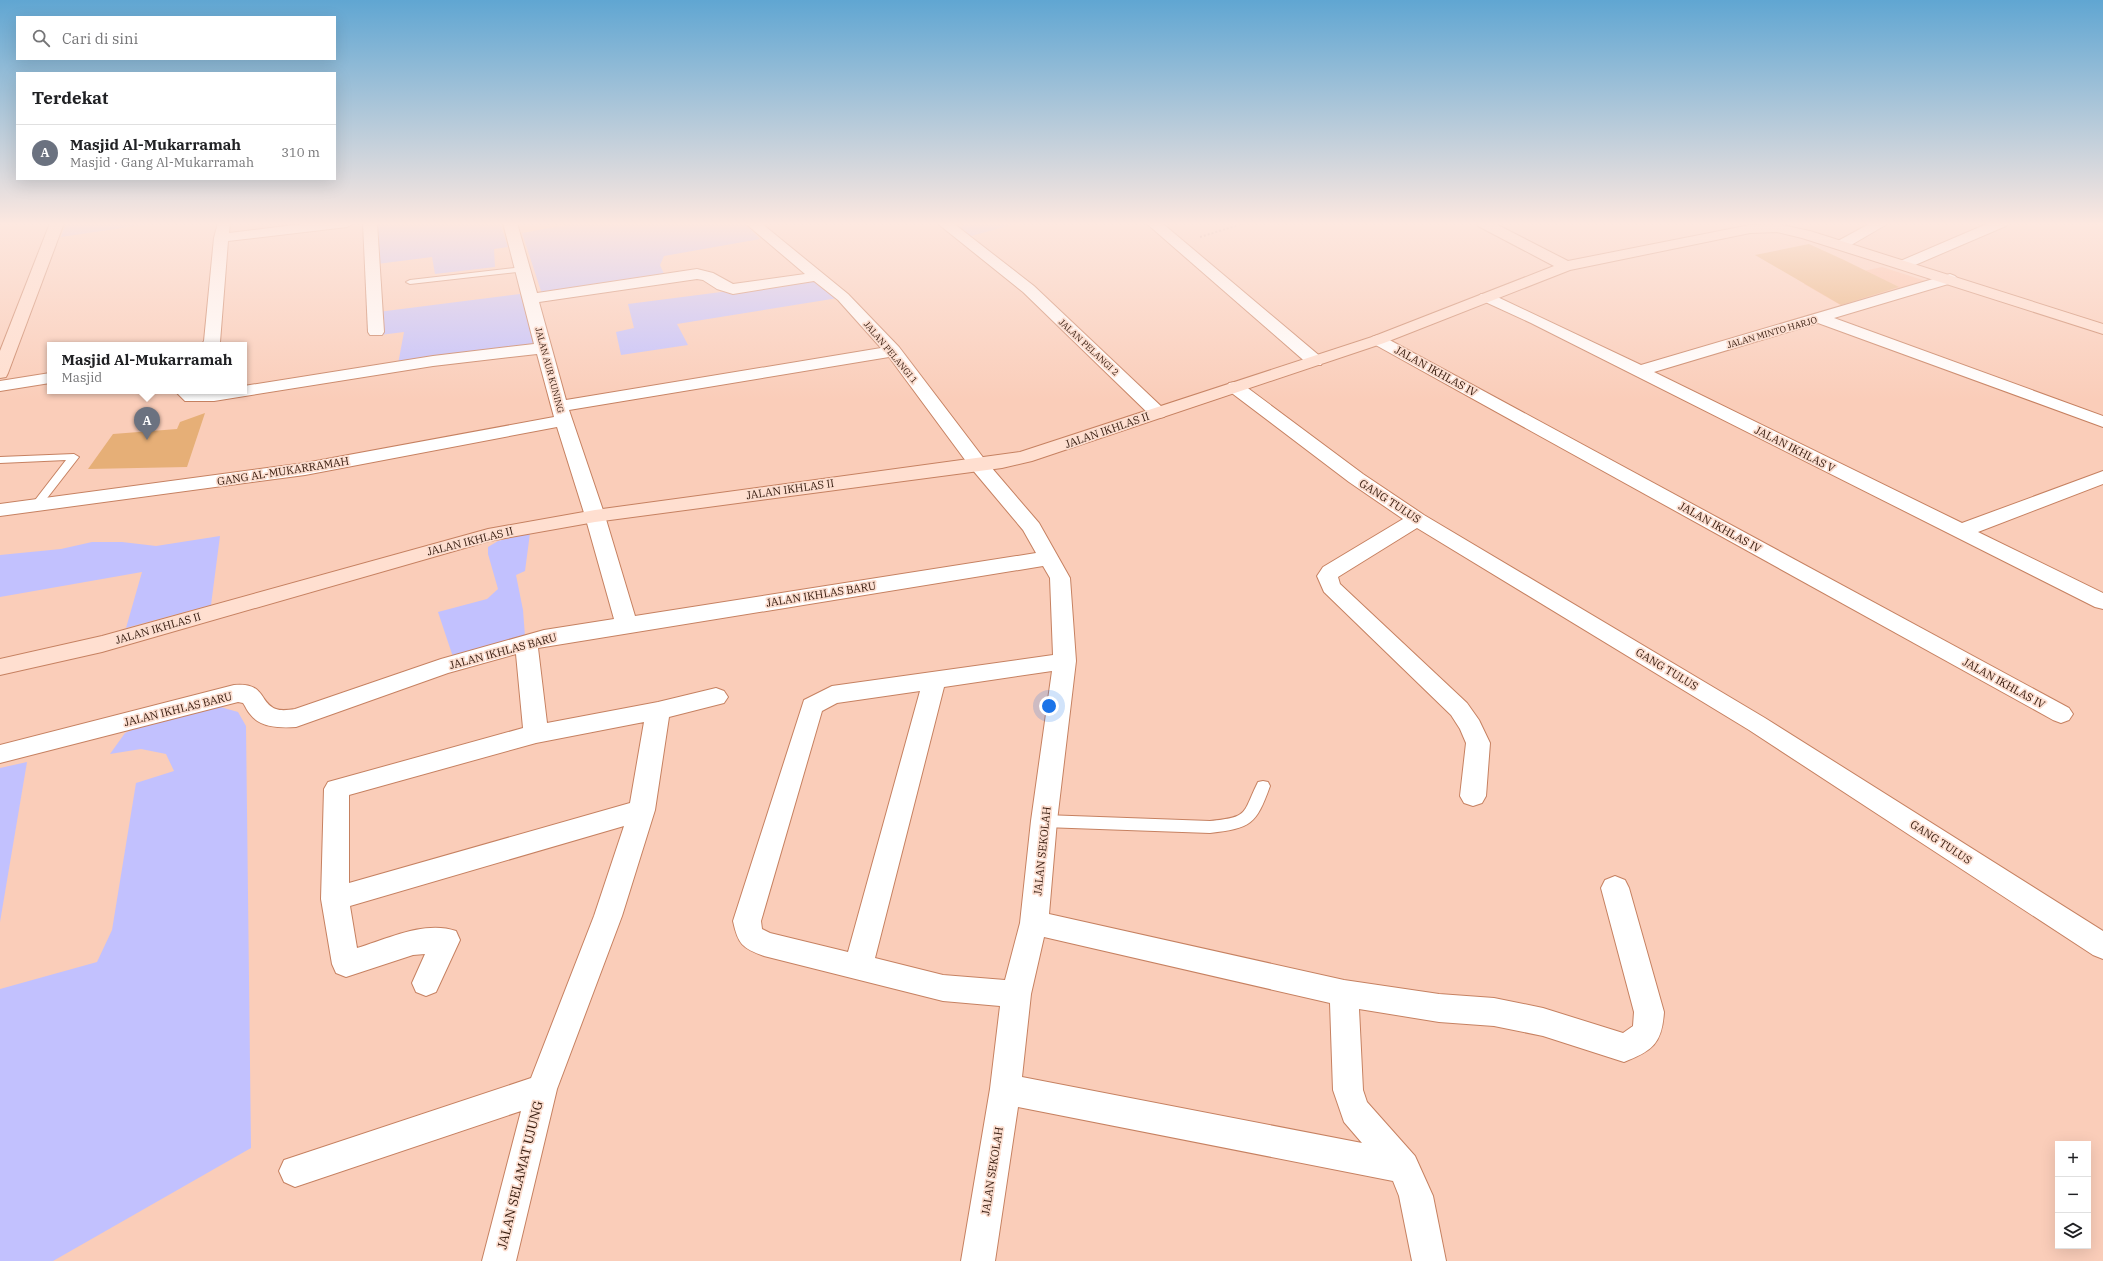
<!DOCTYPE html>
<html lang="id">
<meta charset="utf-8">
<style>
body{margin:0;font-family:"IBM Plex Serif",serif;background:#f2f2f2;color:#202124}
.controls{position:absolute;right:12px;bottom:12px;display:grid;overflow:hidden;border-radius:0px;box-shadow:0 4px 16px #0002}
.controls button{width:36px;height:36px;display:grid;place-items:center;padding:0;border:0;border-bottom:1px solid #e0e0e0;background:#fff;color:#202124;font:20px sans-serif}
.you{position:absolute;left:1049px;top:706px;width:14px;height:14px;margin:-10px;border:3px solid #fff;border-radius:50%;background:#1a73e8;box-shadow:0 0 0 6px #1a73e833}
.badge{display:grid;place-items:center;width:26px;height:26px;border-radius:50%;background:#0f766e;color:#fff;font-size:13px;font-weight:700}
.pin{position:absolute;translate:-50% -33px;filter:drop-shadow(0 1px 2px #0008)}
.pin::after{content:'';position:absolute;top:21px;width:14px;height:12px;background:inherit;clip-path:polygon(0 0,100% 0,50% 100%)}
.popup{position:absolute;left:47px;top:342px;width:200px;height:52px;box-sizing:border-box;display:grid;place-content:center;border-radius:0px;background:#fff;filter:drop-shadow(0 1px 3px #0005);font-size:13px;white-space:nowrap;color:#757577}
.popup b{font-size:15px;color:#202124}
.popup::after{content:'';position:absolute;left:50%;top:100%;margin-left:-8px;border:8px solid transparent;border-top-color:#fff}
.list{margin:0;padding:0;list-style:none}
h2{display:flex;justify-content:space-between;align-items:center;height:52px;margin:0;padding:0 16px;font-size:17px}
h2 small{font-size:13px;font-weight:400;color:#757577}
.list li{display:grid;grid-template-columns:26px 1fr auto;gap:12px;align-items:center;box-sizing:border-box;height:56px;padding:0 16px;border-top:1px solid #e0e0e0}
.list b{display:block;font-size:15px;white-space:nowrap}
.list p{margin:0;font-size:13px;white-space:nowrap;color:#757577}
.list em{font-size:13px;font-style:normal;color:#757577}
.icon{flex:none;width:22px;height:22px;fill:none;stroke:currentColor;stroke-width:2;stroke-linecap:round;stroke-linejoin:round}
.map{position:relative;flex:none;width:2103px;height:1261px;overflow:hidden}
.search{position:absolute;background:#fff;box-shadow:0 4px 16px #0002;left:16px;top:16px;width:320px;height:44px;display:flex;align-items:center;gap:10px;box-sizing:border-box;padding:0 14px;border-radius:0px;color:#757577;font-size:15px}
.panel{position:absolute;background:#fff;box-shadow:0 4px 16px #0002;left:16px;top:72px;width:320px;height:108px;border-radius:0px}
.map>svg:first-child{display:block}
.built{fill:#fcbb9e}
.green{fill:#c2c1fe}
.building{fill:#e6af77}
.lines{fill:none;stroke-linecap:round;stroke-linejoin:round}
.lane-casing{stroke:#c68161;stroke-width:2}
.street-casing{stroke:#c68161;stroke-width:2}
.secondary-casing{stroke:#c68161;stroke-width:2}
.path{stroke:#b7907f;stroke-width:2;stroke-dasharray:2 2;stroke-linecap:butt}
.lane{fill:#fff;fill-rule:evenodd}
.street{fill:#fff;fill-rule:evenodd}
.secondary{fill:#ffdfd0;fill-rule:evenodd}
.labels{text-anchor:middle;dominant-baseline:central;stroke-width:3.5;stroke-linejoin:round;paint-order:stroke}
.far-street-label{font-size:9px;fill:#33180b;stroke:#fcded0}
.street-label{font-size:11px;fill:#33180b;stroke:#fcded0}
.near-street-label{font-size:13px;fill:#33180b;stroke:#fcded0}
</style>
<div class="map">
<svg width="2103" height="1261" viewBox="0 0 2103 1261">
<rect width="100%" height="100%" fill="#facdb9"/>
<polygon class="built" points="1882,267 1929,282 1842,306 1804,284"/>
<g class="green">
<polygon points="66,223 155,223 61,237"/>
<polygon points="374,223 500,223 508,247 494,249 495,267 435,274 432,257 377,264"/>
<polygon points="577,223 745,223 760,239 664,256 660,265 665,276 542,294 522,233"/>
<polygon points="969,223 1019,223 971,236 958,226"/>
<polygon points="815,280 838,298 677,324 688,345 621,355 616,332 634,328 628,304"/>
<polygon points="520,294 536,345 398,364 404,332 380,335 378,312"/>
<polygon points="530,533 525,571 516,575 523,610 525,636 453,657 438,612 487,599 498,589 488,554 488,547 498,541"/>
<polygon points="220,536 211,605 126,628 142,572 0,597 0,555 61,549 92,542 122,542 156,546"/>
<polygon points="217,706 238,712 246,726 251,1148 53,1261 0,1261 0,989 97,962 112,930 136,783 174,771 166,754 141,749 110,754 125,733 150,722"/>
<polygon points="27,762 0,922 0,768"/>
</g>
<g class="building">
<polygon points="1809,244 1844,260 1899,287 1841,305 1755,255"/>
<polygon points="205,413 187,467 88,469 113,434 177,429 180,422"/>
</g>
<g class="lines">
<g class="lane-casing">
<g id="lane">
<polygon points="523,267 526,267 526,271 410,284 406,282 410,280"/>
<polygon points="74,454 79,457 41,506 37,507 32,504 66,460 0,463 0,457"/>
<path d="M1263,781L1268,782L1270,786C1256,825 1251,828 1210,833L1044,827L1039,825L1037,821L1039,817L1044,815L1210,821C1250,817 1242,814 1258,782Z"/>
</g>
</g>
<g class="street-casing">
<g id="street">
<polygon points="218,223 230,223 229,233 310,223 354,223 347,227 228,241 220,342 218,345 201,345 204,341 214,238"/>
<polygon points="363,223 377,223 384,332 382,335 370,335 368,332"/>
<path d="M503,223H517L537,293L697,269L713,273L733,284L805,274L745,223H761L848,294L899,347L985,460L1039,523L1070,578L1076,661L1057,821L1049,914L1344,980L1439,994L1494,998L1543,1008L1623,1033L1633,1026L1634,1012L1601,888L1605,880L1615,876L1625,880L1629,888L1664,1012C1662,1044 1652,1051 1624,1062L1543,1036L1494,1026L1439,1022L1359,1009L1363,1090L1367,1102L1415,1156L1433,1196L1446,1261H1412L1399,1196L1393,1181L1018,1107L995,1261H961L990,1089L1000,1006L943,1001L764,956C742,948 738,944 733,921L804,700L832,686L1053,655L1050,578L1043,566L538,648L547,723L658,702L716,688L724,691L728,697L724,703L669,717L655,810L622,916L557,1089L516,1261H482L521,1111L295,1187L284,1182L279,1171L284,1160L531,1078L594,916L624,826L350,906L357,948C387,939 425,920 456,931L460,940L436,992L426,996L416,992L412,983L425,954L413,955L346,977L336,973L332,964L321,899L324,789L328,782L523,728L516,654L448,673L296,727C281,728 260,728 250,714C247,711 246,707 243,703L238,702L0,763V745L234,685C266,682 259,703 276,709C281,711 289,710 295,709L441,659L544,630L614,619L585,516L557,427L305,475L0,516V504L305,463L554,417L537,354L433,366L214,401H185L175,391H244V386L433,356L534,344ZM697,279L703,280L717,289L733,294L814,281L838,300L881,348L566,400L539,302ZM889,357L971,468L1023,530L1036,553L635,616L605,516L569,410ZM1052,671L1031,821L1020,923L1005,980L943,975L875,958L944,687ZM920,691L848,952L770,933L762,929L761,921L822,711L837,703ZM644,722L630,803L349,883V795L536,743ZM1044,937L1330,1003L1333,1090L1344,1122L1362,1143L1022,1077L1031,994Z"/>
<polygon points="937,223 953,223 1034,286 1164,409 1167,413 1164,417 1158,418 1152,417 1023,292"/>
<polygon points="1146,223 1162,223 1321,357 1323,361 1321,365 1309,365"/>
<polygon points="1871,223 1889,223 1846,248 1836,248 1834,245 1836,242"/>
<polygon points="1989,223 2008,223 2006,226 1908,268 1898,268 1896,265 1898,262"/>
<polygon points="1950,274 1955,276 1958,279 1955,282 1834,318 2103,416 2103,427 1818,323 1654,372 1962,523 2103,471 2103,484 1978,532 2103,593 2103,609 2095,607 1531,323 1481,300 1478,297 1481,294 1491,294 1641,365"/>
<polygon points="1378,335 1384,337 2069,708 2073,714 2069,720 2061,723 2053,720 1372,343 1370,340 1372,337"/>
<polygon points="50,373 50,383 0,391 0,381"/>
<polygon points="1235,382 1241,383 1363,474 1424,515 1765,718 2103,931 2103,959 2093,955 1749,730 1417,528 1338,577 1340,584 1467,703 1479,720 1490,743 1486,796 1482,803 1473,806 1464,803 1460,796 1466,743 1460,729 1451,715 1324,592 1317,576 1323,567 1403,519 1349,482 1229,391 1226,387 1229,383"/>
</g>
</g>
<g class="secondary-casing">
<g id="secondary">
<polygon points="50,223 64,223 8,373 6,377 0,378 0,351"/>
<polygon points="1476,223 1494,223 1568,261 1750,225 1777,224 1810,231 2103,324 2103,334 1802,238 1777,232 1750,233 1570,270 1384,343 1032,461 1002,468 595,522 489,541 102,652 0,675 0,659 102,636 488,529 595,510 1020,452 1372,337 1554,266 1478,226"/>
</g>
</g>
<polyline class="path" points="1200,237 1245,223"/>
<use href="#lane" class="lane"/>
<use href="#street" class="street"/>
<use href="#secondary" class="secondary"/>
</g>
<linearGradient id="sky" x2="0" y2="1"><stop stop-color="#60a6d2"/><stop offset="0.56" stop-color="#fde8e0"/><stop offset="1" stop-color="#fde8e0" stop-opacity="0"/></linearGradient>
<rect width="2103" height="400" fill="url(#sky)"/>
<g class="labels">
<g class="far-street-label">
<text transform="translate(1772 332) rotate(-16)">JALAN MINTO HARJO</text>
<text transform="translate(1089 347) rotate(43)">JALAN PELANGI 2</text>
<text transform="translate(891 352) rotate(50)">JALAN PELANGI 1</text>
<text transform="translate(550 370) rotate(75)">JALAN AUR KUNING</text>
</g>
<g class="street-label">
<text transform="translate(1436 371) rotate(29)">JALAN IKHLAS IV</text>
<text transform="translate(1107 430) rotate(-19)">JALAN IKHLAS II</text>
<text transform="translate(1795 449) rotate(27)">JALAN IKHLAS V</text>
<text transform="translate(283 471) rotate(-9)">GANG AL-MUKARRAMAH</text>
<text transform="translate(790 489) rotate(-8)">JALAN IKHLAS II</text>
<text transform="translate(1390 501) rotate(33)">GANG TULUS</text>
<text transform="translate(1720 527) rotate(29)">JALAN IKHLAS IV</text>
<text transform="translate(470 541) rotate(-14)">JALAN IKHLAS II</text>
<text transform="translate(821 594) rotate(-9)">JALAN IKHLAS BARU</text>
<text transform="translate(158 628) rotate(-16)">JALAN IKHLAS II</text>
<text transform="translate(503 651) rotate(-15)">JALAN IKHLAS BARU</text>
<text transform="translate(1667 669) rotate(31)">GANG TULUS</text>
<text transform="translate(2004 683) rotate(29)">JALAN IKHLAS IV</text>
<text transform="translate(178 709) rotate(-14)">JALAN IKHLAS BARU</text>
<text transform="translate(1941 842) rotate(33)">GANG TULUS</text>
<text transform="translate(1042 851) rotate(-84)">JALAN SEKOLAH</text>
<text transform="translate(992 1171) rotate(-81)">JALAN SEKOLAH</text>
</g>
<g class="near-street-label">
<text transform="translate(520 1175) rotate(-76)">JALAN SELAMAT UJUNG</text>
</g>
</g>
</svg>
<div class="controls">
<button>+</button>
<button>−</button>
<button><svg class="icon" aria-label="layers" viewBox="0 0 24 24"><path d="M12 4l9 5-9 5-9-5zM3 14l9 5 9-5"/></svg></button>
</div>
<div class="you"></div>
<div class="pin badge" style="left:147px;top:440px;background:#6b7280">A</div>
<div class="popup"><b>Masjid Al-Mukarramah</b>Masjid</div>
<div class="search"><svg class="icon" aria-label="search" viewBox="0 0 24 24"><circle cx="10" cy="10" r="6"/><path d="M15 15l6 6"/></svg>Cari di sini</div>
<section class="panel">
<h2>Terdekat<small></small></h2>
<ul class="list">
<li><span class="badge" style="background:#6b7280">A</span><div><b>Masjid Al-Mukarramah</b><p>Masjid · Gang Al-Mukarramah</p></div><em>310 m</em></li>
</ul>
</section>
</div>
